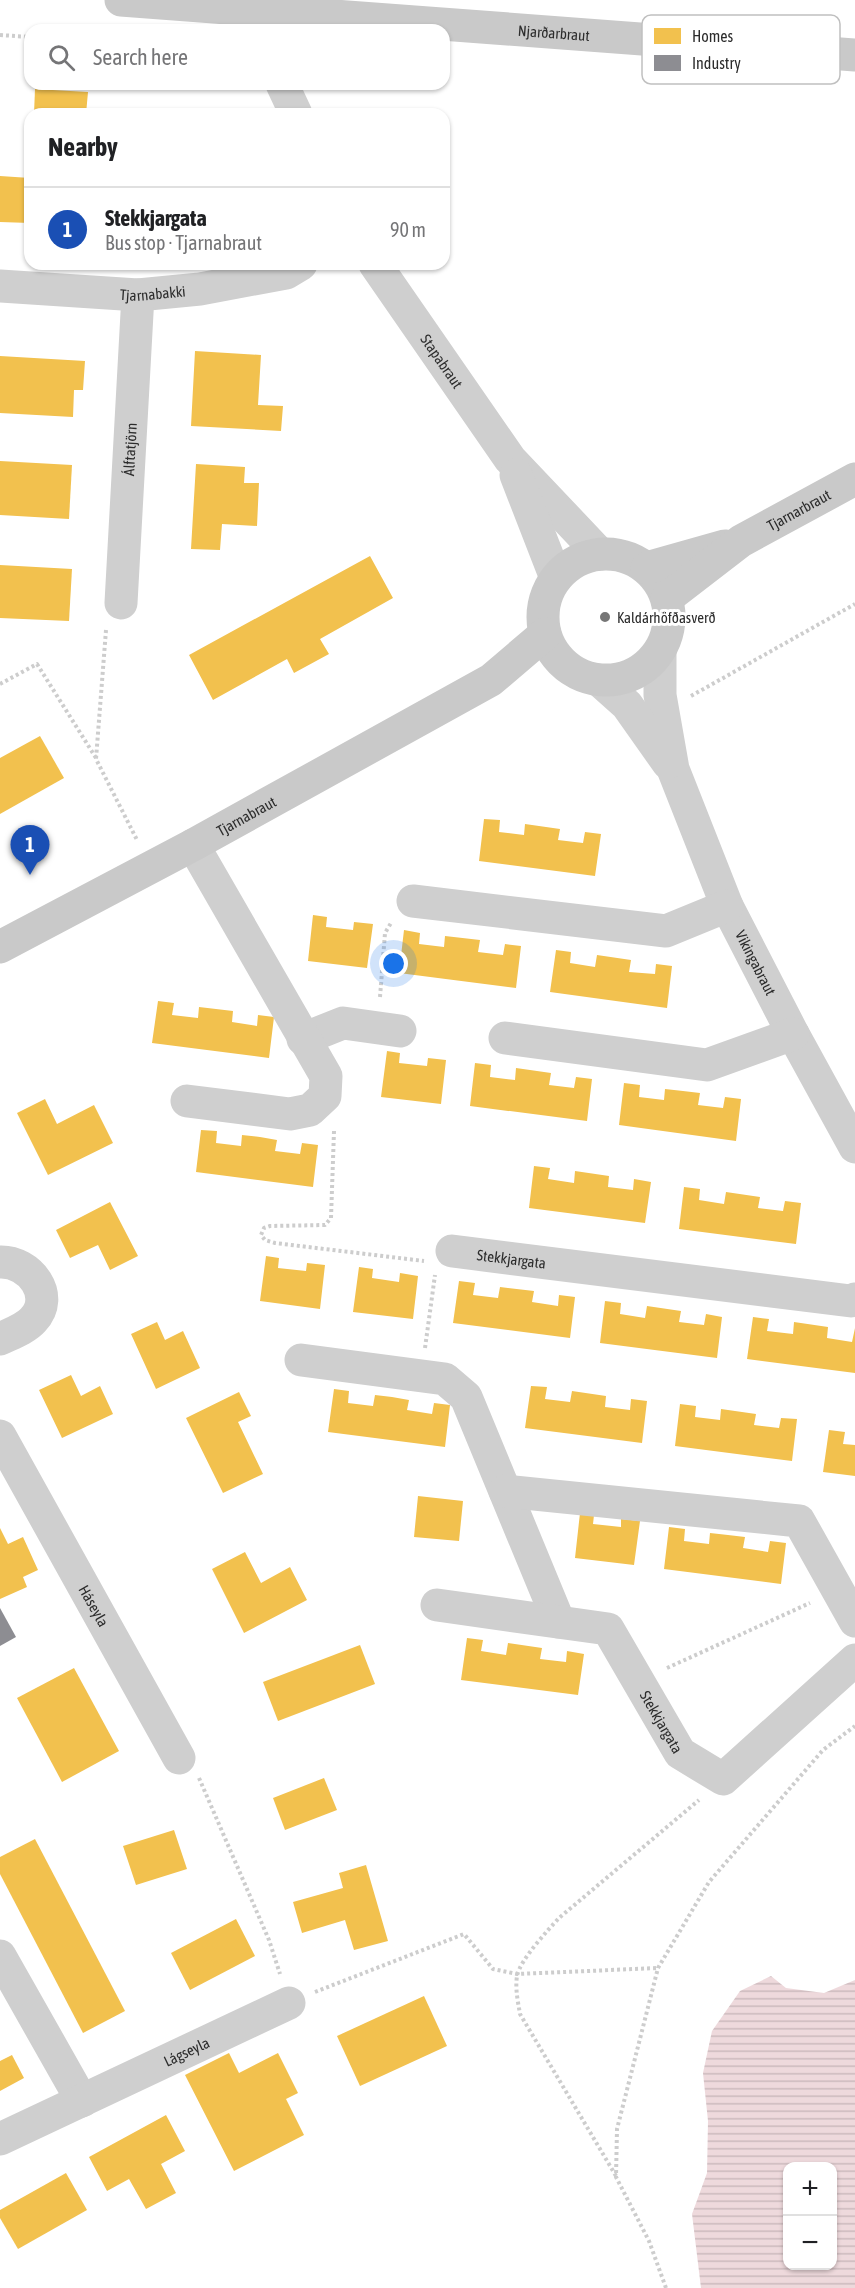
<!DOCTYPE html>
<meta charset="utf-8">
<style>
body{margin:0;font-family:"Asap Condensed",sans-serif;background:#f2f2f2;color:#202124}
.controls{position:absolute;right:18px;bottom:18px;display:grid;overflow:hidden;border-radius:12px;box-shadow:0 2px 4px #0004}
.controls button{width:54px;height:54px;display:grid;place-items:center;padding:0;border:0;border-bottom:2px solid #e0e0e0;background:#fff;color:#202124;font:30px sans-serif}
.you{position:absolute;left:394px;top:964px;width:21px;height:21px;margin:-15px;border:4px solid #fff;border-radius:50%;background:#1a73e8;box-shadow:0 0 0 9px #1a73e833}
.badge{display:grid;place-items:center;width:39px;height:39px;border-radius:50%;background:#0f766e;color:#fff;font-size:20px;font-weight:700}
.pin{position:absolute;translate:-50% -50px;filter:drop-shadow(0 2px 3px #0008)}
.pin::after{content:'';position:absolute;top:32px;width:21px;height:18px;background:inherit;clip-path:polygon(0 0,100% 0,50% 100%)}
.list{margin:0;padding:0;list-style:none}
h2{display:flex;justify-content:space-between;align-items:center;height:78px;margin:0;padding:0 24px;font-size:26px}
h2 small{font-size:20px;font-weight:400;color:#757577}
.list li{display:grid;grid-template-columns:39px 1fr auto;gap:18px;align-items:center;box-sizing:border-box;height:84px;padding:0 24px;border-top:2px solid #e0e0e0}
.list b{display:block;font-size:22px;white-space:nowrap}
.list p{margin:0;font-size:20px;white-space:nowrap;color:#757577}
.list em{font-size:20px;font-style:normal;color:#757577}
.icon{flex:none;width:33px;height:33px;fill:none;stroke:currentColor;stroke-width:2;stroke-linecap:round;stroke-linejoin:round}
.map{position:relative;flex:none;width:855px;height:2288px;overflow:hidden}
.search{position:absolute;background:#fff;box-shadow:0 2px 4px #0004;left:24px;top:24px;width:426px;height:66px;display:flex;align-items:center;gap:15px;box-sizing:border-box;padding:0 21px;border-radius:18px;color:#757577;font-size:22px}
.panel{position:absolute;background:#fff;box-shadow:0 2px 4px #0004;left:24px;top:108px;width:426px;height:162px;border-radius:18px}
.map>svg:first-child{display:block}
.water{fill:url(#water-rules);fill-rule:evenodd}
.homes{fill:#f2c14e}
.industry{fill:#8d8d92}
.lines{fill:none;stroke-linecap:round;stroke-linejoin:round}
.path{stroke:#cdcdcd;stroke-width:4;stroke-dasharray:3 3;stroke-linecap:butt}
.street{stroke:#cfcfcf;stroke-width:33}
.secondary{stroke:#c9c9c9;stroke-width:33}
.poi-dot{fill:#767676;stroke:#fff;stroke-width:2}
.labels{text-anchor:middle;dominant-baseline:central;stroke-width:6;stroke-linejoin:round;paint-order:stroke}
.street-label{font-size:15px;fill:#2c2c2c;stroke:#fff}
.poi-label{font-size:15px;fill:#2c2c2c;stroke:#fff;text-anchor:start}
.key{fill:#fff;stroke:#c0c0c0;stroke-width:1.5}
.key-label{font-size:16px;fill:#2c2c2c}
</style>
<div class="map">
<svg width="855" height="2288" viewBox="0 0 855 2288">
<defs>
<pattern id="water-rules" width="6" height="5" patternUnits="userSpaceOnUse" patternTransform="scale(1.5)"><rect width="6" height="5" fill="#eed9dc"/><path d="M0 2.5h6" fill="none" stroke="#ccbabd"/></pattern>
</defs>
<rect width="100%" height="100%" fill="#fff"/>
<path class="water" d="M771,1976L786,1988L824,1993L855,1980V2288H701L692,2214L707,2173L708,2121L703,2073L712,2031L740,1991ZM788,2166H832V2266H788Z"/>
<g class="homes">
<polygon points="35,89 88,92 86,114 34,114"/>
<polygon points="0,176 30,178 30,223 0,222"/>
<polygon points="195,351 261,355 258,405 283,406 281,431 191,426"/>
<polygon points="0,356 85,361 83,390 74,390 73,417 0,413"/>
<polygon points="0,461 72,465 69,519 0,515"/>
<polygon points="196,464 245,467 244,483 259,483 257,526 222,524 220,550 191,549"/>
<polygon points="370,556 393,598 320,639 329,654 294,673 287,659 213,700 189,655"/>
<polygon points="0,565 72,569 69,621 0,618"/>
<polygon points="40,736 64,778 0,814 0,758"/>
<polygon points="484,819 500,820 499,832 524,835 525,824 560,829 558,840 583,843 585,832 601,834 595,876 479,861"/>
<polygon points="313,915 327,917 326,927 353,930 354,922 373,924 367,968 308,961"/>
<polygon points="404,930 420,933 419,944 444,947 445,936 480,940 478,952 503,955 505,944 521,946 516,988 399,973"/>
<polygon points="556,950 571,952 570,963 595,967 597,955 631,960 629,972 655,974 656,964 672,966 667,1008 550,992"/>
<polygon points="158,1001 174,1003 172,1015 198,1018 199,1007 233,1011 232,1022 257,1026 258,1015 274,1017 269,1058 152,1043"/>
<polygon points="387,1051 400,1053 399,1063 427,1066 428,1058 446,1060 441,1104 381,1097"/>
<polygon points="475,1063 491,1065 490,1077 515,1080 516,1068 551,1073 549,1085 574,1088 576,1077 592,1079 587,1121 470,1106"/>
<polygon points="624,1083 640,1085 639,1097 664,1100 665,1089 683,1091 700,1093 698,1105 723,1108 725,1097 741,1099 736,1141 619,1125"/>
<polygon points="45,1099 57,1124 94,1105 113,1143 48,1175 17,1113"/>
<polygon points="201,1130 217,1131 216,1143 241,1146 242,1135 260,1137 277,1140 275,1151 300,1154 302,1143 318,1145 313,1187 196,1172"/>
<polygon points="534,1166 550,1168 548,1179 574,1183 575,1171 609,1176 608,1187 633,1190 634,1179 651,1182 645,1223 529,1208"/>
<polygon points="684,1187 700,1189 699,1200 724,1204 726,1192 760,1197 758,1208 783,1211 785,1201 801,1203 796,1244 679,1229"/>
<polygon points="110,1202 138,1256 110,1270 98,1245 70,1258 56,1230"/>
<polygon points="266,1256 279,1258 278,1268 306,1271 307,1263 325,1265 320,1309 260,1301"/>
<polygon points="359,1267 373,1269 372,1278 399,1282 400,1273 418,1276 413,1319 353,1312"/>
<polygon points="459,1281 475,1283 473,1295 498,1298 500,1287 534,1291 532,1302 558,1306 559,1295 575,1297 570,1338 453,1323"/>
<polygon points="605,1301 621,1303 620,1314 645,1318 647,1306 681,1311 679,1322 704,1325 706,1314 722,1317 717,1358 600,1343"/>
<polygon points="753,1317 769,1319 767,1331 793,1334 794,1322 828,1327 827,1338 852,1342 855,1328 855,1373 747,1359"/>
<polygon points="157,1322 165,1340 183,1331 200,1368 156,1389 131,1334"/>
<polygon points="71,1375 81,1396 100,1386 113,1414 62,1438 39,1390"/>
<polygon points="531,1386 547,1387 545,1399 570,1402 572,1391 606,1396 605,1407 630,1410 631,1399 647,1401 642,1443 525,1428"/>
<polygon points="334,1389 349,1391 348,1403 373,1406 375,1395 392,1397 409,1400 407,1410 432,1414 434,1403 450,1405 445,1447 328,1432"/>
<polygon points="239,1392 251,1416 238,1422 263,1474 223,1493 186,1418"/>
<polygon points="680,1404 696,1406 695,1417 720,1420 721,1409 756,1414 754,1425 779,1428 781,1418 797,1419 792,1461 675,1446"/>
<polygon points="829,1430 845,1432 843,1444 855,1445 855,1476 823,1472"/>
<polygon points="418,1496 463,1501 459,1541 414,1537"/>
<polygon points="580,1513 594,1515 593,1524 621,1527 621,1519 640,1521 634,1565 575,1558"/>
<polygon points="669,1527 685,1529 684,1541 709,1544 710,1533 728,1535 745,1537 743,1548 768,1552 770,1541 786,1543 781,1584 664,1569"/>
<polygon points="0,1528 8,1544 23,1537 38,1570 23,1577 27,1587 0,1599"/>
<polygon points="245,1552 261,1583 290,1567 307,1600 244,1633 212,1569"/>
<polygon points="467,1638 483,1640 481,1651 506,1655 508,1643 542,1648 540,1659 566,1662 567,1651 584,1654 578,1695 461,1680"/>
<polygon points="360,1645 375,1684 278,1721 263,1682"/>
<polygon points="74,1668 119,1751 62,1782 17,1698"/>
<polygon points="324,1778 337,1810 285,1830 273,1798"/>
<polygon points="174,1830 187,1869 136,1885 123,1846"/>
<polygon points="35,1839 125,2011 83,2033 0,1874 0,1857"/>
<polygon points="366,1865 388,1941 354,1950 345,1920 302,1933 293,1902 343,1888 339,1873"/>
<polygon points="236,1919 255,1956 190,1990 171,1953"/>
<polygon points="424,1996 447,2046 360,2086 337,2036"/>
<polygon points="229,2053 239,2073 278,2053 298,2093 286,2099 304,2135 234,2171 185,2075"/>
<polygon points="12,2055 24,2078 0,2091 0,2061"/>
<polygon points="166,2115 185,2151 161,2164 176,2193 146,2209 129,2179 107,2191 89,2157"/>
<polygon points="66,2173 87,2210 18,2249 0,2218 0,2210"/>
</g>
<polygon class="industry" points="0,1608 16,1637 0,1646"/>
<g class="lines">
<g class="path">
<polyline points="0,35 30,37"/>
<polyline points="204,84 205,85"/>
<polyline points="106,630 96,759 137,840"/>
<polyline points="0,684 37,664 96,758"/>
<polyline points="691,696 855,604"/>
<polyline points="380,997 385,933 391,923"/>
<polyline points="334,1131 331,1218 325,1225 270,1226 264,1228 261,1235 265,1240 275,1243 424,1261"/>
<polyline points="425,1348 435,1275"/>
<polyline points="667,1668 810,1603"/>
<polyline points="199,1778 269,1940 280,1974"/>
<polyline points="315,1992 464,1934 493,1969 517,1974 658,1968"/>
<path d="M616,2176L520,2014C518,2002 515,1989 517,1976C520,1960 548,1930 559,1918L699,1800"/>
<polyline points="666,2288 649,2241 616,2177 617,2129 658,1968 709,1882 823,1750 855,1726"/>
</g>
<g class="street">
<polyline points="282,84 296,114"/>
<path id="s1" d="M375,264L510,459L600,554"/>
<path id="s2" d="M0,286L138,295L200,289L286,273L301,264"/>
<polyline points="516,475 556,578"/>
<path id="s3" d="M121,603L138,295"/>
<path id="s4" d="M660,651V695L673,769L727,906L793,1034L855,1147"/>
<polyline points="599,680 627,705 668,763"/>
<polyline points="413,901 666,931 727,906"/>
<polyline points="505,1038 707,1065 793,1034"/>
<polyline points="303,1039 343,1023 400,1031"/>
<polyline points="187,1101 290,1114 310,1110 325,1096 326,1076 193,845"/>
<path id="s5" d="M452,1251L851,1301L855,1299"/>
<path d="M0,1262C30,1261 56,1296 33,1320C25,1329 10,1334 0,1339"/>
<polyline points="301,1360 445,1379 466,1397 559,1622"/>
<path id="s6" d="M0,1436L179,1758"/>
<polyline points="505,1491 799,1521 855,1621"/>
<path id="s7" d="M437,1605L608,1629L680,1753L723,1779L855,1660"/>
<polyline points="0,1956 82,2101"/>
<path id="s8" d="M0,2139L289,2003"/>
</g>
<g class="secondary">
<path id="s9" d="M121,0L855,55"/>
<circle cx="606" cy="617" r="63"/>
<polyline points="647,568 725,546"/>
<path id="s10" d="M667,598L741,541L855,479"/>
<path id="s11" d="M0,947L193,845L491,680L545,634"/>
</g>
</g>
<circle class="poi-dot" cx="605" cy="617" r="6"/>
<g class="labels">
<g class="street-label">
<text stroke="none"><textPath href="#s9" startOffset="434">Njarðarbraut</textPath></text>
<text stroke="none"><textPath href="#s2" startOffset="153">Tjarnabakki</textPath></text>
<text stroke="none"><textPath href="#s1" startOffset="118">Stapabraut</textPath></text>
<text stroke="none"><textPath href="#s3" startOffset="154">Álftatjörn</textPath></text>
<text stroke="none"><textPath href="#s10" startOffset="159">Tjarnarbraut</textPath></text>
<text stroke="none"><textPath href="#s11" startOffset="279">Tjarnabraut</textPath></text>
<text stroke="none"><textPath href="#s4" startOffset="330">Vikingabraut</textPath></text>
<text stroke="none"><textPath href="#s5" startOffset="60">Stekkjargata</textPath></text>
<text stroke="none"><textPath href="#s6" startOffset="194">Háseyla</textPath></text>
<text stroke="none"><textPath href="#s7" startOffset="280">Stekkjargata</textPath></text>
<text stroke="none"><textPath href="#s8" startOffset="206">Lágseyla</textPath></text>
</g>
<g class="poi-label">
<text x="617" y="617">Kaldárhöfðasverð</text>
</g>
</g>
<rect x="642" y="15" width="198" height="69" rx="9" class="key"/>
<rect x="654" y="28" width="27" height="16" fill="#f2c14e"/>
<rect x="654" y="55" width="27" height="16" fill="#8d8d92"/>
<g class="key-label">
<text x="692" y="42">Homes</text>
<text x="692" y="69">Industry</text>
</g>
</svg>
<div class="controls">
<button>+</button>
<button>−</button>
</div>
<div class="you"></div>
<div class="pin badge" style="left:30px;top:875px;background:#1a4fb4">1</div>
<div class="search"><svg class="icon" aria-label="search" viewBox="0 0 24 24"><circle cx="10" cy="10" r="6"/><path d="M15 15l6 6"/></svg>Search here</div>
<section class="panel">
<h2>Nearby<small></small></h2>
<ul class="list">
<li><span class="badge" style="background:#1a4fb4">1</span><div><b>Stekkjargata</b><p>Bus stop · Tjarnabraut</p></div><em>90 m</em></li>
</ul>
</section>
</div>
